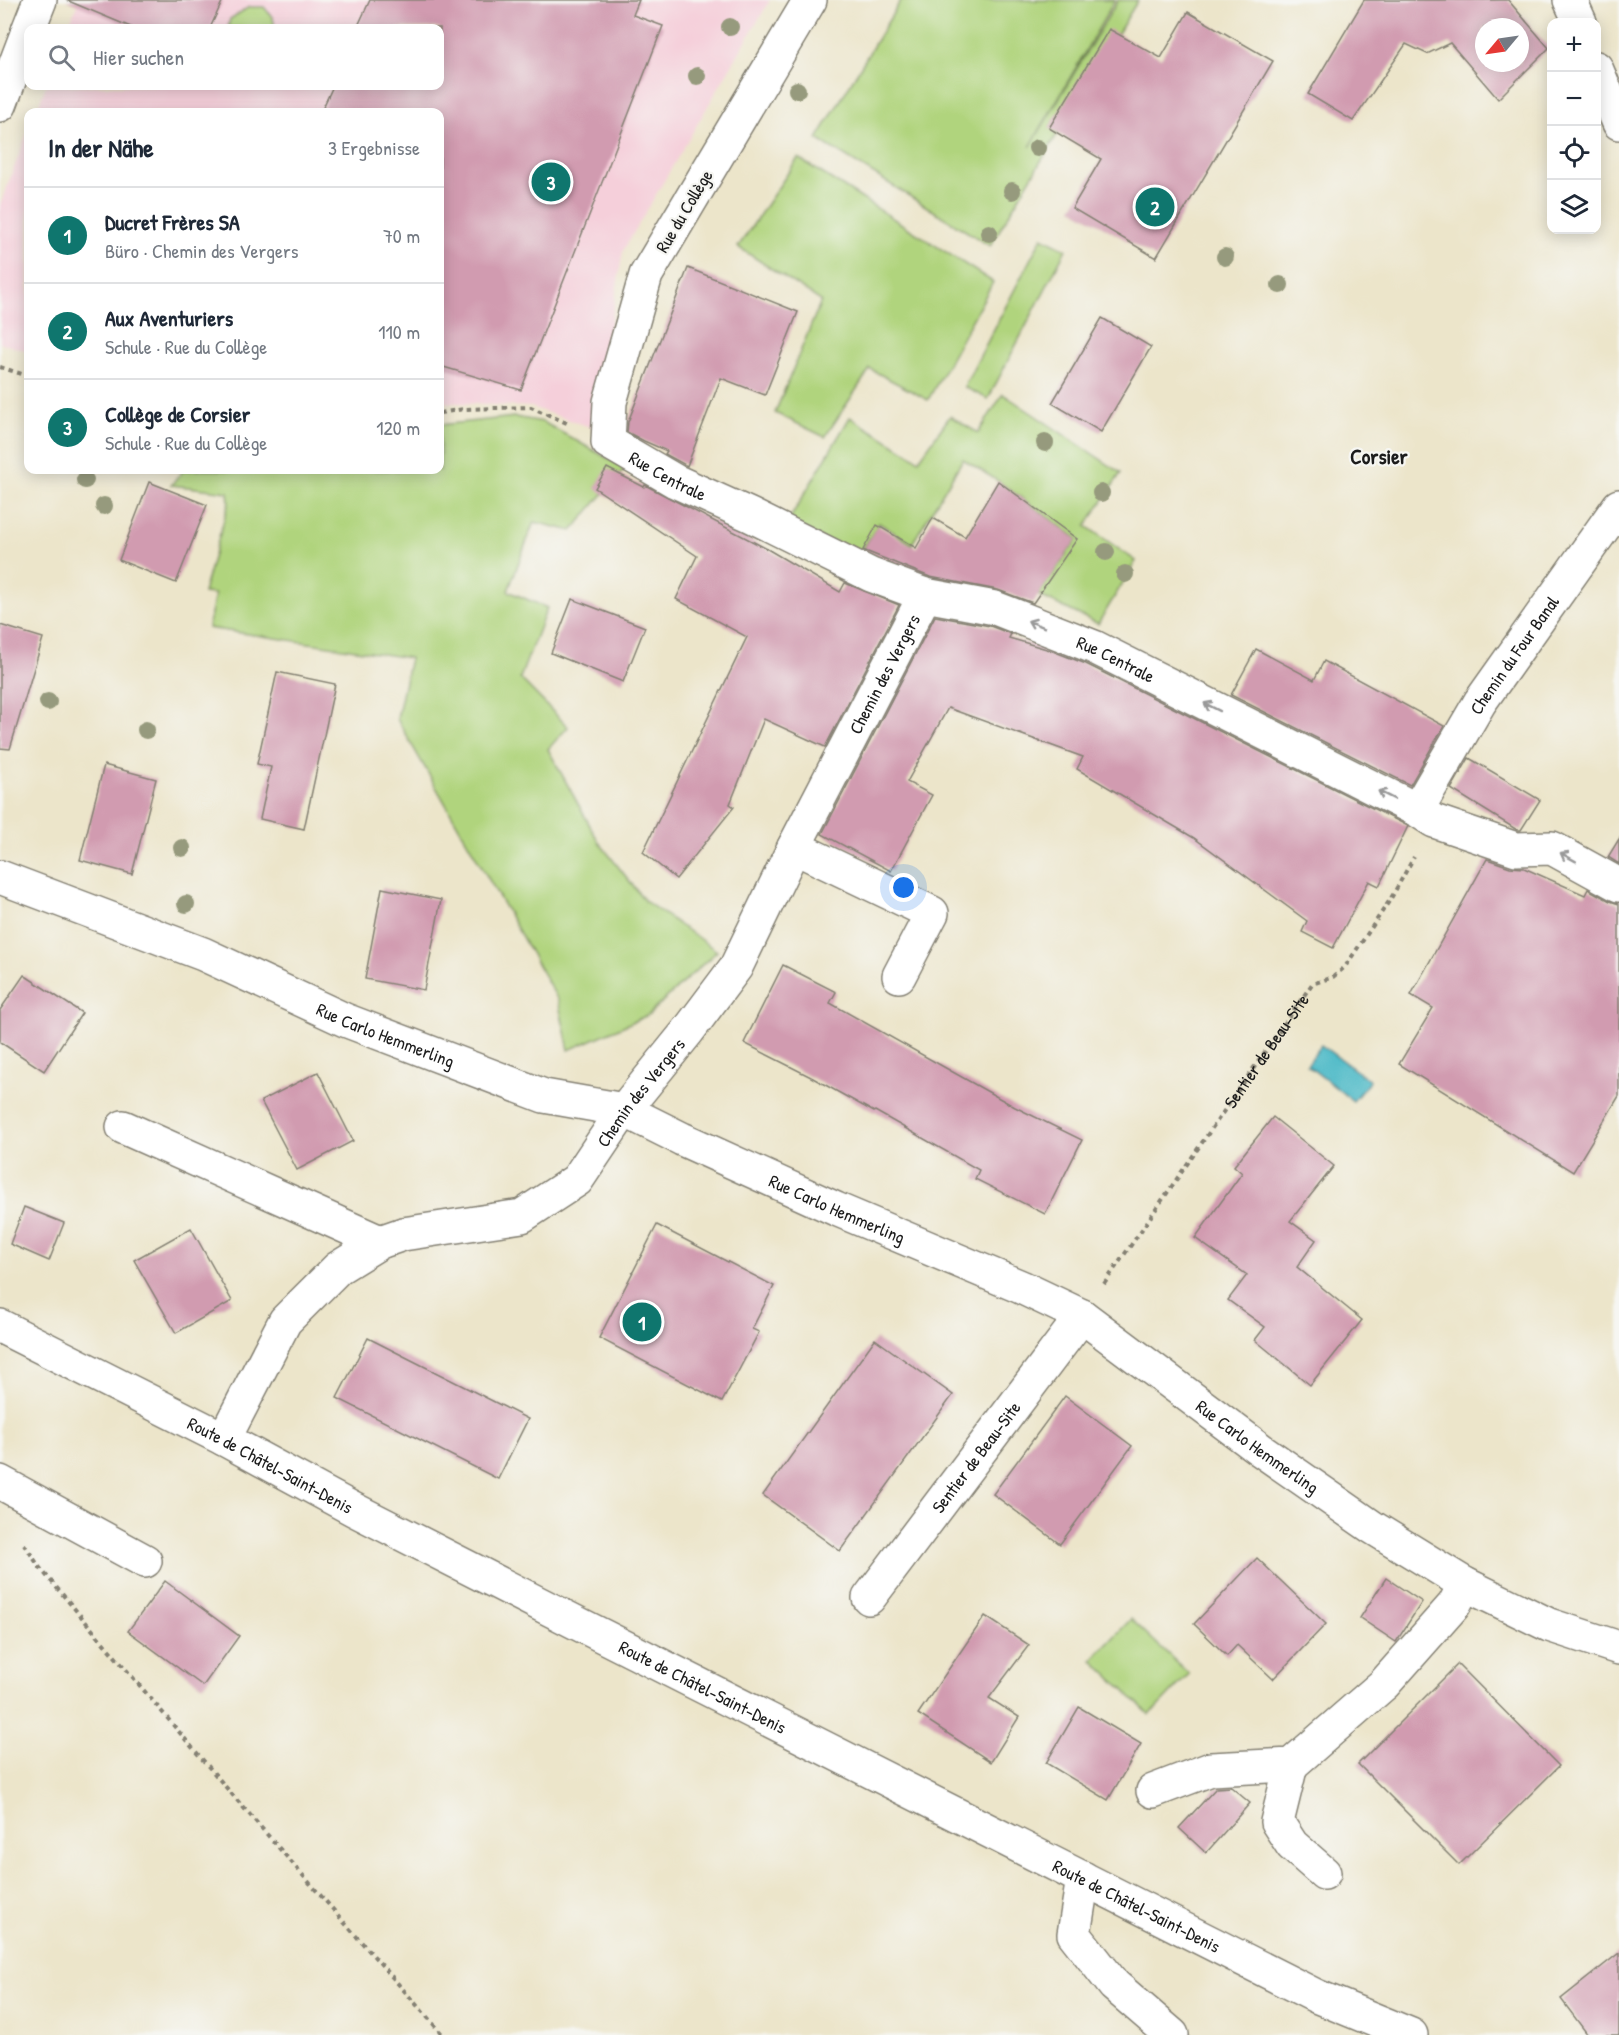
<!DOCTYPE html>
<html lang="de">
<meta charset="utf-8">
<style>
body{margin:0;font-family:"Patrick Hand",sans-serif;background:#f6f6f7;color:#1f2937}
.controls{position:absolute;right:18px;top:18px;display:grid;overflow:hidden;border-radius:12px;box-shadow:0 3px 15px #0003}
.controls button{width:54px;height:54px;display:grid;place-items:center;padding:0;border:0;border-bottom:2px solid #e0e1e3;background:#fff;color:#1f2937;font:30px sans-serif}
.compass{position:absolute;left:1475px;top:18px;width:54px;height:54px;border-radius:50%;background:#fff;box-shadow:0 3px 15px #0003;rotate:241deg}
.you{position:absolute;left:904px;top:888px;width:21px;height:21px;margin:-15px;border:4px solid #fff;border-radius:50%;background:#1a73e8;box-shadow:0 0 0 9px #1a73e833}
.badge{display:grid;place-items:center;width:39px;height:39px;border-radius:50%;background:#0f766e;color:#fff;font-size:20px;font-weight:700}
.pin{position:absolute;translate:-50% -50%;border:3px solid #fff;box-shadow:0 2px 6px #0006}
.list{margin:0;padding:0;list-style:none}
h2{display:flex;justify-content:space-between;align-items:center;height:78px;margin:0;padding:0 24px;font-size:26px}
h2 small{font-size:20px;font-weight:400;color:#747a83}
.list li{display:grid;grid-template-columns:39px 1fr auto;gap:18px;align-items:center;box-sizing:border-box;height:96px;padding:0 24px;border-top:2px solid #e0e1e3}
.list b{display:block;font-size:22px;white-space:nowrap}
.list p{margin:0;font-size:20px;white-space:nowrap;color:#747a83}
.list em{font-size:20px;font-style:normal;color:#747a83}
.icon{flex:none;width:33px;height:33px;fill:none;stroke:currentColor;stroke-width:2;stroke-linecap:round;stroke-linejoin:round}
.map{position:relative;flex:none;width:1619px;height:2035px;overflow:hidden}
.search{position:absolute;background:#fff;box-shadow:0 3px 15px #0003;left:24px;top:24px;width:420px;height:66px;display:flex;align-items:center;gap:15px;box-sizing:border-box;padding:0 21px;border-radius:12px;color:#747a83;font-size:22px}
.panel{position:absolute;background:#fff;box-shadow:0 3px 15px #0003;left:24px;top:108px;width:420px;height:366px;border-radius:12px}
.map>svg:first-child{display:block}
.built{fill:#f5cfda}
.green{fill:#b0d47d;stroke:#66784c;stroke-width:1.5}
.water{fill:#4dbac7;stroke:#346b72;stroke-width:1.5}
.building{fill:#d19bb0;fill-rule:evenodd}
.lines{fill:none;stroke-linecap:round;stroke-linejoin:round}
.minor-casing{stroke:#848073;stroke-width:36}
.major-casing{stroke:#848073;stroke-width:36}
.path{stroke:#848073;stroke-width:4;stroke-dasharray:4.5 4.5;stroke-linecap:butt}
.minor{stroke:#fff;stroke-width:33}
.major{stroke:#fff;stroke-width:33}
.tree{fill:#969a7d}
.oneway{stroke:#999}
.labels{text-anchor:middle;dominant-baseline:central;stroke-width:4.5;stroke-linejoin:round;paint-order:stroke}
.street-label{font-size:18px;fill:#1c1c1c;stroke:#f6f6f2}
.quarter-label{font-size:21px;font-weight:bold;fill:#1c1c1c;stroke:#f6f6f2}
</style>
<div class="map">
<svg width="1619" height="2035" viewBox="0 0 1619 2035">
<rect width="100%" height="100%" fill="#f6f6f2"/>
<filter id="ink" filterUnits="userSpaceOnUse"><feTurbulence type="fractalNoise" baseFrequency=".0167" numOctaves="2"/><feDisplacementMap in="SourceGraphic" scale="12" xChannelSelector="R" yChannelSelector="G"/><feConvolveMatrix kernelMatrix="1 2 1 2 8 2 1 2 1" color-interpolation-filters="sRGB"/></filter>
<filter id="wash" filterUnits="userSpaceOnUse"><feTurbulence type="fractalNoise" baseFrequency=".008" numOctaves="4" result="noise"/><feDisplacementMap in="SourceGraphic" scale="24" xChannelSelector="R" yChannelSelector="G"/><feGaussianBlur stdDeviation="1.35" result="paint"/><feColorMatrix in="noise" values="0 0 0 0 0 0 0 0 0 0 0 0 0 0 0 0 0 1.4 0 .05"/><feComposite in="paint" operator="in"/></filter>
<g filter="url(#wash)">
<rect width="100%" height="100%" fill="#ece5ca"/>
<g class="built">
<polygon points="79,0 770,0 623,251 593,428 531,407 440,402 440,112 36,112 46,86 440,86 440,28 68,28"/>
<polygon points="28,131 28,351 0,343 0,205"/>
</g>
<g class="green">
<polygon points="901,0 1115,0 1030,147 1118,0 1138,0 990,246 817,139"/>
<polygon points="249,7 264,7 273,18 275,28 228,28 230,19"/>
<polygon points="798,158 993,282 928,400 870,369 825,437 775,413 821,301 738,247"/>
<polygon points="1042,237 1066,249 988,399 964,387"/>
<polygon points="1003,394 1121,473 1086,526 1136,561 1098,624 1038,595 1077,539 998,481 963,459 912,544 879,523 857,559 789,520 850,417 919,460 950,416 978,433"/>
<polygon points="515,417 543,422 625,468 572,531 534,522 508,591 547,608 520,678 568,727 548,749 599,842 645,901 717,951 648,1015 569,1050 558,1000 397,719 410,658 208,628 215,594 203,593 229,502 228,492 171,485 184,470 440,470 440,425"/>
<polygon points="1131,1619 1189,1674 1150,1715 1092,1660"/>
</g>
<polygon class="water" points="1321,1045 1370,1081 1353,1101 1307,1065"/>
<g id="blocks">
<g class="building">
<polygon points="66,0 223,0 210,28 133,28"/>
<polygon points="370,0 639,0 633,15 663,26 521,390 440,366 440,112 321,112 333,86 440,86 440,28 357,28"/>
<path d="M1364,0H1508L1549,48L1498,99L1450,43L1427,54L1406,44L1353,121L1308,94ZM1484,27H1520V63H1484Z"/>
<polygon points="1188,12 1273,61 1156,258 1072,208 1101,159 1049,128 1109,29 1161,58"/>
<polygon points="688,268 798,312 765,395 721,378 687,466 665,454 667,451 644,441 627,432 628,422"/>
<polygon points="1102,318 1151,347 1101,432 1052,403"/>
<polygon points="607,468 644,487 645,485 769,550 840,592 845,583 899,605 825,747 764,719 730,804 734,807 676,879 643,852 747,637 676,599 697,556 595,488"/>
<polygon points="998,481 1077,539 1033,603 998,590 930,577 863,550 877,525 916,548 933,518 965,537"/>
<polygon points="149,482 207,505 176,583 119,560"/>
<polygon points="572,599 645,627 623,682 551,653"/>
<polygon points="935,616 990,626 1011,634 1009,638 1050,650 1086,664 1408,826 1379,886 1369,881 1333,948 1302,932 1307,921 1194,838 1077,769 1083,757 948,708 907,782 932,795 891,871 822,834"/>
<polygon points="0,625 43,638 10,749 0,748"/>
<polygon points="1256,649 1314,680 1324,661 1444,726 1410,785 1231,695"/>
<polygon points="277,672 335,684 304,829 260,819 271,767 257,764"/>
<polygon points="1469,758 1540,800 1521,830 1517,830 1451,789"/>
<polygon points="104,765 156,779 132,874 80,860"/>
<polygon points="1619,839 1619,864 1608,857"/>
<polygon points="1487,859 1510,867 1524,868 1585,895 1588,889 1610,901 1619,904 1619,1096 1573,1172 1399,1064 1433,1008 1411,995"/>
<polygon points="382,888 441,900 424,990 365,979"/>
<polygon points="783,965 836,992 830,1003 1015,1107 1082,1140 1045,1214 975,1179 979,1170 875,1111 874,1112 811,1077 744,1043"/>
<polygon points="24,975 82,1013 44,1071 0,1042 0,1010"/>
<polygon points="318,1072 353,1141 297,1170 261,1101"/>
<polygon points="1273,1117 1334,1166 1290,1221 1316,1240 1297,1267 1362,1320 1310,1385 1255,1340 1265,1327 1228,1300 1247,1275 1195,1238 1242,1173 1234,1166"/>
<polygon points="24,1207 64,1223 49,1261 10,1244"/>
<polygon points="657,1225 774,1286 752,1329 759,1332 722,1402 599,1338"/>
<polygon points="191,1228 232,1301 176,1333 134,1260"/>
<polygon points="368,1338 528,1419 498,1479 337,1398"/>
<polygon points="875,1339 953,1395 840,1551 763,1495"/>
<polygon points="1065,1396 1132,1446 1060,1544 993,1494"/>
<polygon points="1257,1558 1326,1624 1273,1679 1237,1645 1227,1656 1194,1624"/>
<polygon points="1386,1578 1422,1602 1396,1642 1360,1618"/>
<polygon points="165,1581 239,1636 203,1686 128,1631"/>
<polygon points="985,1616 1029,1645 989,1698 1019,1717 991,1762 918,1714"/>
<polygon points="1458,1664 1559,1766 1459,1865 1358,1764"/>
<polygon points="1079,1707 1141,1744 1108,1800 1046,1763"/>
<polygon points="1231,1787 1250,1803 1206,1853 1179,1828 1216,1788"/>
<polygon points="1619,1953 1619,2035 1588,2035 1561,1999"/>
</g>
</g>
</g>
<g filter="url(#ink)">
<use href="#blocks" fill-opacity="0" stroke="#848073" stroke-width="1.5"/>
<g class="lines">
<g class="minor-casing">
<g id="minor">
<path id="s2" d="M810,0L646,275L610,402L608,442L675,481L750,515L871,575L925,595L995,608L1094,647L1417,810L1434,821L1516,849L1552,848L1619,885"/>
<polyline points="1570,0 1580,22"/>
<polyline points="29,28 40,0"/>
<polyline points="1596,68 1619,123"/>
<polyline points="0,105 28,31"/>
<path id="s3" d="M1417,810L1480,702L1619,506"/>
<polyline points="794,847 932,913 899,976"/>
<path id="s4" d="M0,877L203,954L345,1020L544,1096L624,1110L682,1139L836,1209L1021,1287L1082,1316L1261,1450L1372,1527L1465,1584L1549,1625L1619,1648"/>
<polyline points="123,1127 380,1242"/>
<path id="s5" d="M224,1439L285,1321L338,1268L380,1242L403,1234L522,1216L577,1180L624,1110L688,1031L736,967L794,847L925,595"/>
<polyline points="0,1482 145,1561"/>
<path id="s6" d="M869,1598L1082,1316"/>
<polyline points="1291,1765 1277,1822 1292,1845 1324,1873"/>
<polyline points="1153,1791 1211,1769 1291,1765 1384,1684 1454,1605 1465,1584"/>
<polyline points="1083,1878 1074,1934 1114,1985 1172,2035"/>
</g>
</g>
<g class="major-casing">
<g id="major">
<path id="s7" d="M0,1326L224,1439L353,1509L573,1621L1316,1996L1411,2035"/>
</g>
</g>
<g class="path">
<polyline points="0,367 28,376"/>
<polyline points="440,413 464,409 531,407 569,424"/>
<path id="s1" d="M1104,1284L1312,984L1333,977L1345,967L1390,900L1414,857"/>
<polyline points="24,1544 40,1568 236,1799 443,2035"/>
</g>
<use href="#minor" class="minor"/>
<use href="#major" class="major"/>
</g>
<g class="tree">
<circle cx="730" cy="27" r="9"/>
<circle cx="697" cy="76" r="9"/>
<circle cx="797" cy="90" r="9"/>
<circle cx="1037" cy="148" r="9"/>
<circle cx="1012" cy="191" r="9"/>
<circle cx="989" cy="233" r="9"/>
<circle cx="1225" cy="257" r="9"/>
<circle cx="1280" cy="285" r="9"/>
<circle cx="1045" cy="443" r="9"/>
<circle cx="85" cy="480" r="9"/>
<circle cx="1101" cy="493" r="9"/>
<circle cx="104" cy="506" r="9"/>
<circle cx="1106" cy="552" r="9"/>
<circle cx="1125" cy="574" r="9"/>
<circle cx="48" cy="702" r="9"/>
<circle cx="146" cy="730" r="9"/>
<circle cx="182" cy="848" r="9"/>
<circle cx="186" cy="904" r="9"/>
</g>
<defs><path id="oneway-shaft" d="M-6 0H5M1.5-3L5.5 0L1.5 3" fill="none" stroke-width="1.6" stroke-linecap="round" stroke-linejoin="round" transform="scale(1.5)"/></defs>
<g class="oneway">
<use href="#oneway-shaft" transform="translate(1036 624) rotate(-158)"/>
<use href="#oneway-shaft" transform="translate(1212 707) rotate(-153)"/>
<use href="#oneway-shaft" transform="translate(1386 795) rotate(-153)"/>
<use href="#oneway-shaft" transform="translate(1568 857) rotate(-151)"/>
</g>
</g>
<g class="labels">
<g class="street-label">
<text transform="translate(684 211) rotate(-59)">Rue du Collège</text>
<text stroke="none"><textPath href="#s2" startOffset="561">Rue Centrale</textPath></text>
<text stroke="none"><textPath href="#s3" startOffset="183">Chemin du Four Banal</textPath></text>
<text stroke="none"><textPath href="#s2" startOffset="1047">Rue Centrale</textPath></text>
<text stroke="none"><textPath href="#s5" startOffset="1062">Chemin des Vergers</textPath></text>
<text stroke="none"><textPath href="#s4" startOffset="417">Rue Carlo Hemmerling</textPath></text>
<text stroke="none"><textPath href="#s1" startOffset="284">Sentier de Beau-Site</textPath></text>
<text stroke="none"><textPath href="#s5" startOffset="576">Chemin des Vergers</textPath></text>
<text stroke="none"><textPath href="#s4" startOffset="903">Rue Carlo Hemmerling</textPath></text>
<text stroke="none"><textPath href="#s4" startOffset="1389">Rue Carlo Hemmerling</textPath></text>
<text stroke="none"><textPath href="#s6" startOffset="177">Sentier de Beau-Site</textPath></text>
<text stroke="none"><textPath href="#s7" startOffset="304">Route de Châtel-Saint-Denis</textPath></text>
<text stroke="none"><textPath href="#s7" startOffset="790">Route de Châtel-Saint-Denis</textPath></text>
<text stroke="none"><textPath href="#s7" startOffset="1276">Route de Châtel-Saint-Denis</textPath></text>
</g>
<g class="quarter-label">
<text x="1379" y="456">Corsier</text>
</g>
</g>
</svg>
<div class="controls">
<button>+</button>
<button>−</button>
<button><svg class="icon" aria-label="locate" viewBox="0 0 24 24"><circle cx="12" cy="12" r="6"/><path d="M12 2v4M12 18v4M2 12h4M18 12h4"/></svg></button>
<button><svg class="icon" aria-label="layers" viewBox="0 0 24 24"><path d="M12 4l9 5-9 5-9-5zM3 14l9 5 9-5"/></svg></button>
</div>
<svg class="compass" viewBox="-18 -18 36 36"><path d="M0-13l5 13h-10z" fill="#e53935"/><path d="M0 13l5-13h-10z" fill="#747a83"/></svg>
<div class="you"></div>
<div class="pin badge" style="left:642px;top:1322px">1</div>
<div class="pin badge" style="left:1155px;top:207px">2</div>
<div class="pin badge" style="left:551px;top:182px">3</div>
<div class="search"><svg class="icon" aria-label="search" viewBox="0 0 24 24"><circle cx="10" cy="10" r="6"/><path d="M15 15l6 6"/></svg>Hier suchen</div>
<section class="panel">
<h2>In der Nähe<small>3 Ergebnisse</small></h2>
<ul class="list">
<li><span class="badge">1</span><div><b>Ducret Frères SA</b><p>Büro · Chemin des Vergers</p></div><em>70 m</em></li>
<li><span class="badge">2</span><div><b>Aux Aventuriers</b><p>Schule · Rue du Collège</p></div><em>110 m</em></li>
<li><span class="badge">3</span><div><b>Collège de Corsier</b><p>Schule · Rue du Collège</p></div><em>120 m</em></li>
</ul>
</section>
</div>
